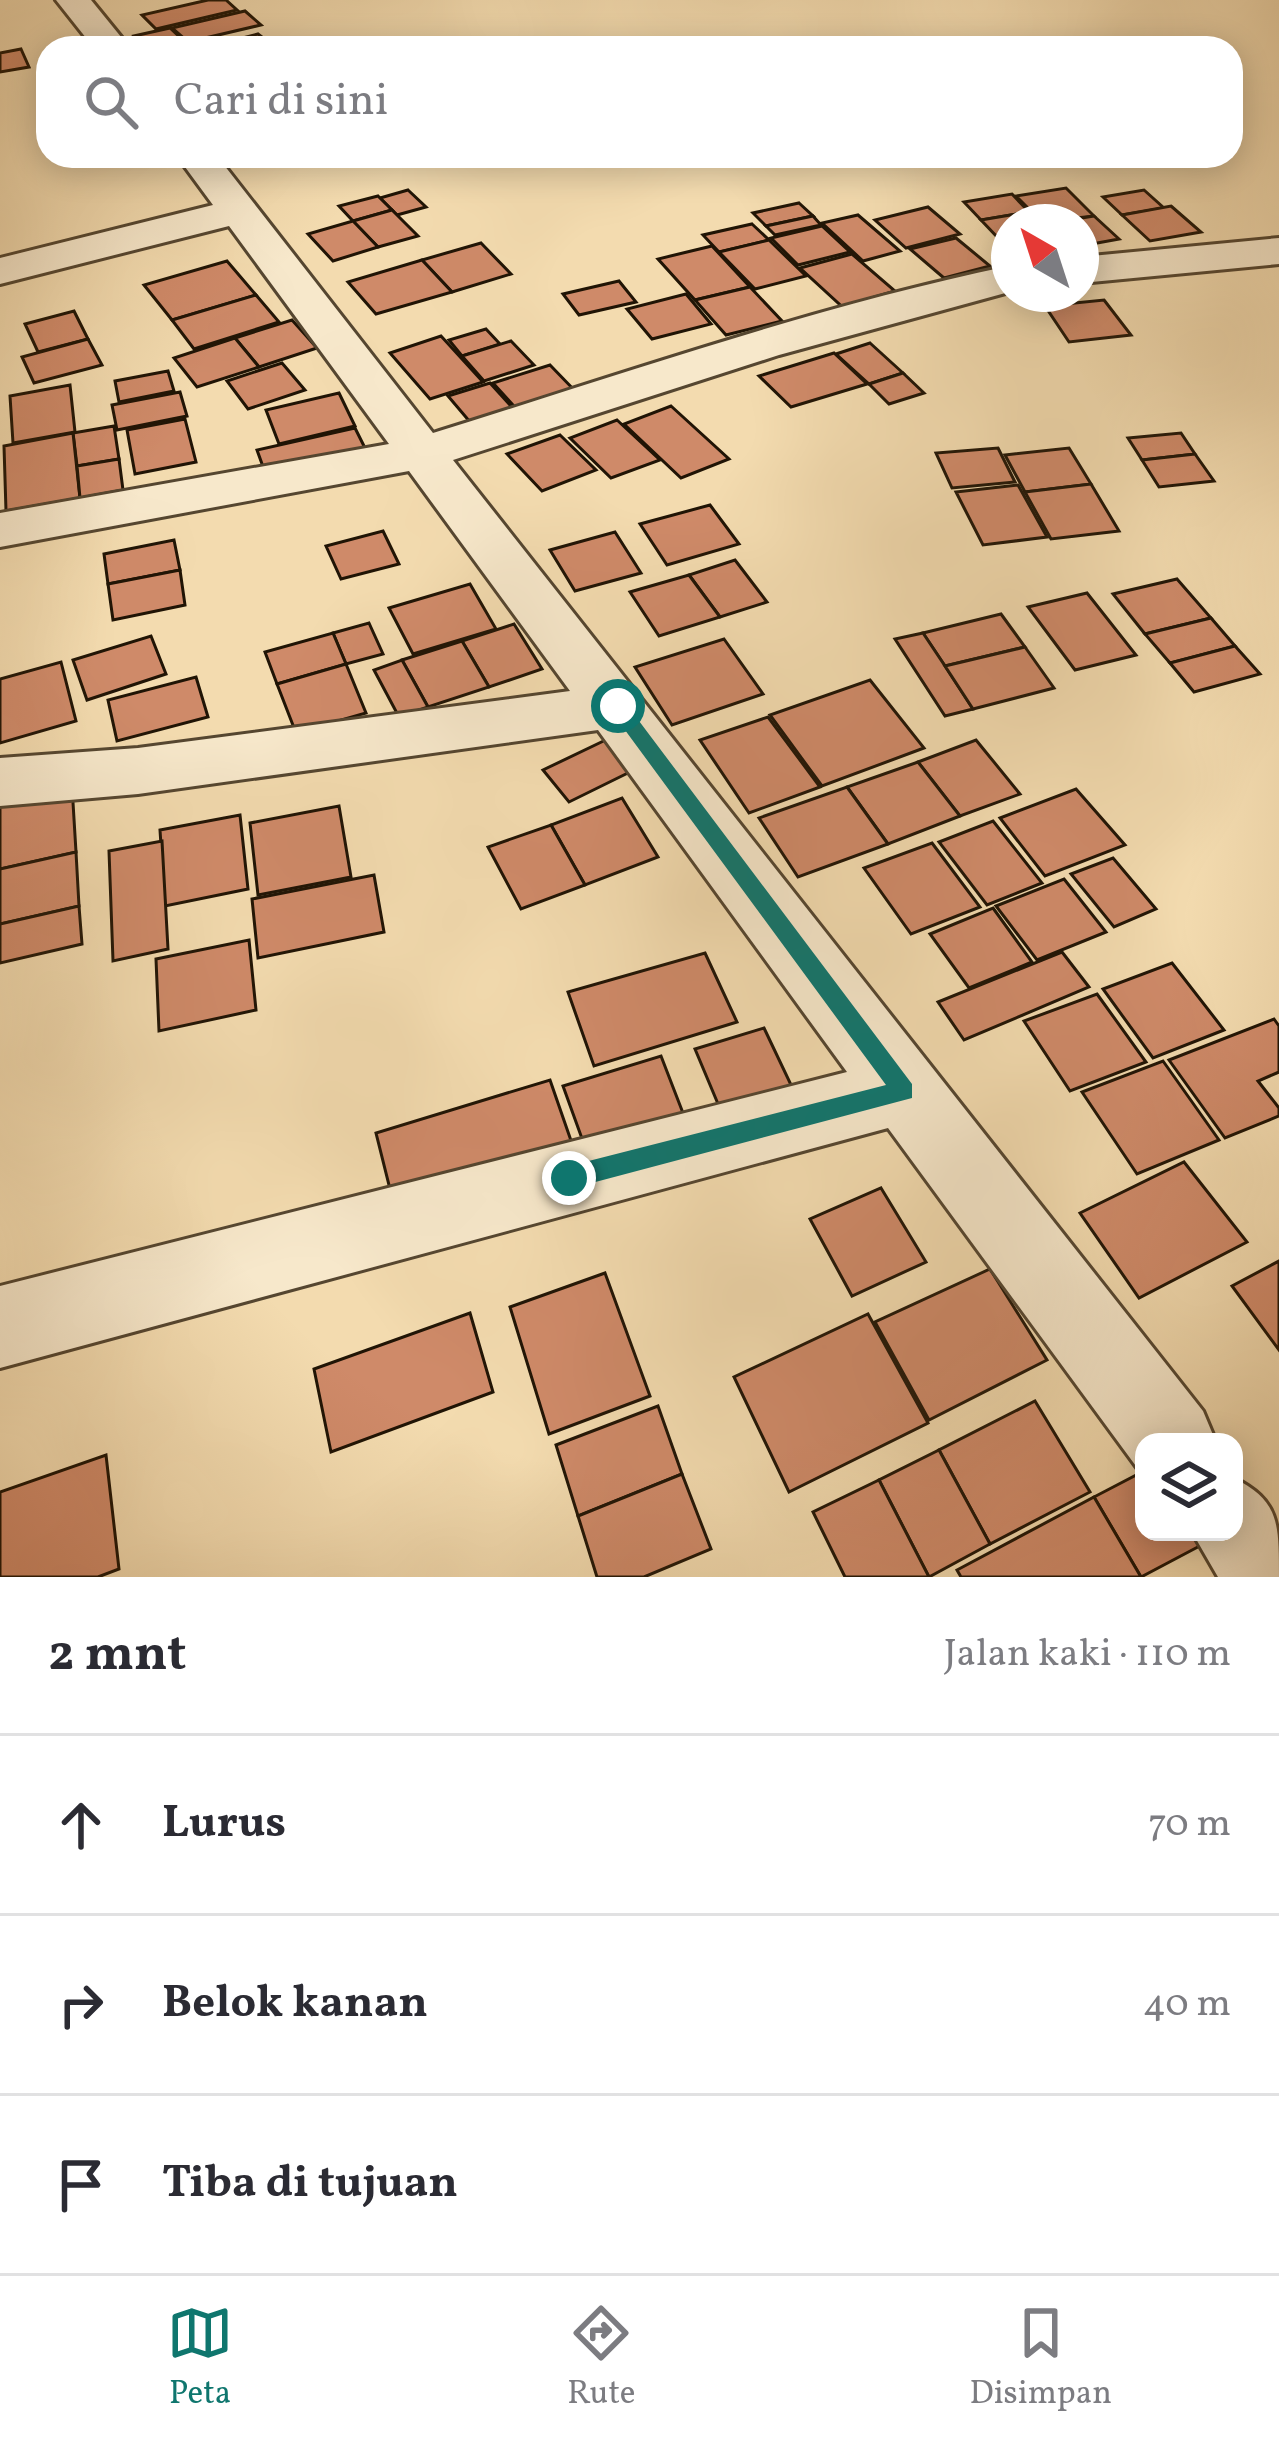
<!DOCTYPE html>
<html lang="id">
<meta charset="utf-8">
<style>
body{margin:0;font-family:Vollkorn,serif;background:#f2f2f3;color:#2b2b33}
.controls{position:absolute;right:36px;bottom:36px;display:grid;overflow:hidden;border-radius:24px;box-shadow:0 6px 30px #0003}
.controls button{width:108px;height:108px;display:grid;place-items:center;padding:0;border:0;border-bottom:3px solid #e1e1e2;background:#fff;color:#2b2b33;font:60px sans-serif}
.compass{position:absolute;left:991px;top:204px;width:108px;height:108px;border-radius:50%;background:#fff;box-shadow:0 6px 30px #0003;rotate:321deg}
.stop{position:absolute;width:36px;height:36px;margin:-27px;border:9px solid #0f766e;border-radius:50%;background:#fff}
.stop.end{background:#0f766e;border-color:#fff;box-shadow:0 3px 12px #0008}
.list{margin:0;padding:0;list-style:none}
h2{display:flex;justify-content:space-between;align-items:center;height:156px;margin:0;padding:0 48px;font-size:51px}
h2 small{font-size:39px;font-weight:400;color:#7c7c81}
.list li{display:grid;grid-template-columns:78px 1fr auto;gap:36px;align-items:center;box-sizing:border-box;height:180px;padding:0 48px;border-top:3px solid #e1e1e2}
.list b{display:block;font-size:45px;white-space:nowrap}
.list em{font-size:39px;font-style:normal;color:#7c7c81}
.icon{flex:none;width:66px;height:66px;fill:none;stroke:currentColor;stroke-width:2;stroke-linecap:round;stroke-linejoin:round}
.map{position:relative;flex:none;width:1279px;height:1577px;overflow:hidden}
.search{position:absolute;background:#fff;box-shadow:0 6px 30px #0003;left:36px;right:36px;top:36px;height:132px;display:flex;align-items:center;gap:30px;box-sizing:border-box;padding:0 42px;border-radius:36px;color:#7c7c81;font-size:45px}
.sheet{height:696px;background:#fff}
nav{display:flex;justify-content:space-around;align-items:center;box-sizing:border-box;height:168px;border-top:3px solid #e1e1e2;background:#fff;font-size:33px;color:#7c7c81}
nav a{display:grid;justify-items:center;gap:6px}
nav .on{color:#0f766e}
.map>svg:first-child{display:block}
.building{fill:#cf8a69;stroke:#201405;stroke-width:3}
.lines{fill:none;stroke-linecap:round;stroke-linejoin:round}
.minor-casing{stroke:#554630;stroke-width:6}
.minor{fill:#f7e8cb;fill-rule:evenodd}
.route{fill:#0f766e}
</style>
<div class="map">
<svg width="1279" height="1577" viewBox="0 0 1279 1577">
<rect width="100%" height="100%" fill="#f3dbaf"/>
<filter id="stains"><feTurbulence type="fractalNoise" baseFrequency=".00167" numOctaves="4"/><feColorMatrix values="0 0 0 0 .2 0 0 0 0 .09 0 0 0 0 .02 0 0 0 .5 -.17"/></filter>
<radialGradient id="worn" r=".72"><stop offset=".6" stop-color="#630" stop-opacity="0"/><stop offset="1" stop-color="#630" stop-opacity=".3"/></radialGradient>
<g class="building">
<polygon points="208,0 226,0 237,10 156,29 142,15"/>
<polygon points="245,11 261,25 188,42 172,28"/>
<polygon points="170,28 186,43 145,48 134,36"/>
<polygon points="258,34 276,48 219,44"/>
<polygon points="21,49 29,67 0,72 0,53"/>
<polygon points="1066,188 1094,216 1042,222 1016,196"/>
<polygon points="408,190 426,207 397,215 380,198"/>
<polygon points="1144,190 1164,208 1122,215 1103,197"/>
<polygon points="1012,194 1029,212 981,220 964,202"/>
<polygon points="378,196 392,210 353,221 339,206"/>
<polygon points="799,203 813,216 766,226 753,213"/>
<polygon points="1171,206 1201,232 1150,241 1122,215"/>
<polygon points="928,207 960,234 906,248 875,220"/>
<polygon points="392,210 418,236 378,247 353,221"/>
<polygon points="1029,212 1039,222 1009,222 1009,239 1001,241 981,220"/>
<polygon points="858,215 900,251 863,261 822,223"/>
<polygon points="813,216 821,225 775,235 766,226"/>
<polygon points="1094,216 1119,239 1081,246 1081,222 1057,222"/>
<polygon points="353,221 378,247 333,261 308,234"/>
<polygon points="752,224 769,240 719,252 703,235"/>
<polygon points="822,226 850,252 798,265 771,238"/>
<polygon points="956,238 990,266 944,278 910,249"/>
<polygon points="769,240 806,276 755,289 719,252"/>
<polygon points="481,243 511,274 452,292 422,260"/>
<polygon points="712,246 750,287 695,300 658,259"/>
<polygon points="852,254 895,291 868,299 874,305 848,312 800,268"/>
<polygon points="422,260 452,292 376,314 348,282"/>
<polygon points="227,261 256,295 172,320 144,285"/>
<polygon points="619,281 636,302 579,315 563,294"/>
<polygon points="750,287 782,321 726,335 695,300"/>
<polygon points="686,294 711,324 652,339 627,309"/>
<polygon points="256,295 279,322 194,349 172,320"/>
<polygon points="1104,300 1131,335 1069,342 1045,306"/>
<polygon points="74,311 88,339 38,352 25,324"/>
<polygon points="292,320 317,348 259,367 235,338"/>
<polygon points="486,329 500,344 462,356 449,340"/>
<polygon points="441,336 483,382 430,399 390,353"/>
<polygon points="235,338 259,367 197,387 174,358"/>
<polygon points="88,339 102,365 34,383 22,357"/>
<polygon points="511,341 534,365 484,381 462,356"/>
<polygon points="870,343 903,373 869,384 836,354"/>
<polygon points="834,353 867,384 791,407 759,376"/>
<polygon points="282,363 305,390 248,409 227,381"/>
<polygon points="550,365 579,395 521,414 493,383"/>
<polygon points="168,371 174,391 119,402 115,381"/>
<polygon points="903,373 924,393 889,404 869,384"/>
<polygon points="490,383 519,415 476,429 448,396"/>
<polygon points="70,385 75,432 13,443 10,396"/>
<polygon points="180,392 187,416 117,430 112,405"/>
<polygon points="339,393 355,426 279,444 266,410"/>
<polygon points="671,406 729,459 681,478 624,424"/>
<polygon points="185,419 196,462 135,474 127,430"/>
<polygon points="617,420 660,460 611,478 570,438"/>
<polygon points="114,426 119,459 77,466 73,433"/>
<polygon points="355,428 367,452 266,475 257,450"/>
<polygon points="73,433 80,498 6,511 4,446"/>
<polygon points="1181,433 1195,454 1142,460 1128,438"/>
<polygon points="560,435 596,470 542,491 507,454"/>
<polygon points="998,448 1015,482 952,488 936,453"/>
<polygon points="1069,448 1091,484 1025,492 1005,455"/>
<polygon points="1195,454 1214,481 1159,487 1142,460"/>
<polygon points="119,459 123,490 80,498 77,466"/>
<polygon points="1091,484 1119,531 1051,539 1025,492"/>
<polygon points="1018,485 1047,537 983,545 956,492"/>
<polygon points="710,505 739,544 667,565 640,524"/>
<polygon points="383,531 399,564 341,579 326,546"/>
<polygon points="615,532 641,573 575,591 550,550"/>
<polygon points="174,540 180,570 108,584 104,554"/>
<polygon points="735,560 767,602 720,617 689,575"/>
<polygon points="180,570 185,605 113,620 108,584"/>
<polygon points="689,575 720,617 659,636 630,592"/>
<polygon points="1177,579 1211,618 1145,634 1113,594"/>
<polygon points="470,584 496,629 413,654 389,608"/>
<polygon points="1087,593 1136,655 1075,670 1028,607"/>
<polygon points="1001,614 1025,647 945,666 923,633"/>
<polygon points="1211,618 1235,646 1170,663 1145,634"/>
<polygon points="369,623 383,654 346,664 333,633"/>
<polygon points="514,624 542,669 489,687 462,641"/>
<polygon points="333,633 346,664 277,684 265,652"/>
<polygon points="923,633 945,666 973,709 945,716 895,639"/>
<polygon points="151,636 166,674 87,700 73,660"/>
<polygon points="724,639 763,694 672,725 635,667"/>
<polygon points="462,641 489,687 428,707 402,660"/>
<polygon points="1235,646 1260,674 1194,692 1170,663"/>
<polygon points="1025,647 1054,688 973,709 945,666"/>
<polygon points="402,660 428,707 399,717 374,670"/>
<polygon points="61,662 76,721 0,743 0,679"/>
<polygon points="346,664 366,713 296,733 277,684"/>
<polygon points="196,677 208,717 117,741 108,700"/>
<polygon points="870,680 924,748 822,786 770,715"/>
<polygon points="768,717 820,787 749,813 700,740"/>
<polygon points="616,735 642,766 569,802 543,770"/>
<polygon points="976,740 1020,794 960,816 918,762"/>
<polygon points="918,762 960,816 888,844 847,787"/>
<polygon points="72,786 76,852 0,869 0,801"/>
<polygon points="847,787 888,844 798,877 759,818"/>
<polygon points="1076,789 1125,845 1045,876 1000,818"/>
<polygon points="622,798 658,857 585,885 551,825"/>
<polygon points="339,806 351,877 258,895 250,823"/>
<polygon points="240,815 248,889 165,906 160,830"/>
<polygon points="993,821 1042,883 987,905 939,842"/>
<polygon points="551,825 585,885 521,909 488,847"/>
<polygon points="162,841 168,949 113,961 109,851"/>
<polygon points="932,843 980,907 911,934 864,868"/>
<polygon points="76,852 79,906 0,924 0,869"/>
<polygon points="1113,858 1156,909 1114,927 1071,874"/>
<polygon points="374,875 384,932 258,958 252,899"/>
<polygon points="1064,879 1106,932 1037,960 996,906"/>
<polygon points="79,906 82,944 0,963 0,924"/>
<polygon points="993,908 1032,962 969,988 930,934"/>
<polygon points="249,940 256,1010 159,1031 156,959"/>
<polygon points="1062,952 1089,987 964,1040 938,1002"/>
<polygon points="705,953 737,1022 594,1066 568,992"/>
<polygon points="1172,963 1224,1030 1153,1058 1103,989"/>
<polygon points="1097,994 1146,1062 1070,1091 1024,1021"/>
<polygon points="1274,1019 1279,1026 1279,1072 1258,1081 1279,1108 1279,1116 1225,1138 1169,1060"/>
<polygon points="764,1028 793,1089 721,1111 695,1049"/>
<polygon points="661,1056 688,1126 589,1158 563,1086"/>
<polygon points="1163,1061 1219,1140 1137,1174 1082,1092"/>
<polygon points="550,1080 576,1155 396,1213 376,1133"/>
<polygon points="1184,1162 1247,1242 1139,1298 1080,1213"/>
<polygon points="881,1188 926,1262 852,1296 810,1219"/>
<polygon points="1279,1261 1279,1350 1232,1286"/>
<polygon points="990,1269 1047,1360 929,1420 875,1322"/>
<polygon points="605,1273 650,1396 549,1434 510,1307"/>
<polygon points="470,1313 493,1392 331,1452 314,1369"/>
<polygon points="868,1314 928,1423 789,1492 734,1377"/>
<polygon points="1035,1401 1090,1492 990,1544 939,1450"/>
<polygon points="658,1406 682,1474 578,1516 556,1445"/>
<polygon points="939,1450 990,1544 929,1577 879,1480"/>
<polygon points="106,1455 119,1569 98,1577 0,1577 0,1492"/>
<polygon points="1144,1471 1144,1532 1206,1532 1211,1540 1141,1577 1094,1497"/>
<polygon points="682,1474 711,1549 644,1577 597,1577 578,1516"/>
<polygon points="879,1480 929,1577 845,1577 813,1512"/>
<polygon points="1094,1497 1141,1577 961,1577 957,1570"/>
</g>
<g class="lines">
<g class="minor-casing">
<g id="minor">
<polygon points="56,0 91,0 130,48 94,48"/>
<path d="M177,156H217L433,433C623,374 813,307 1009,266V292L779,355L453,460L1203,1411L1216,1442H1144L1141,1473L888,1128L0,1368V1286L847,1072L598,730L138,794L0,806V758L138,748L570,691L409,471L0,547V513L389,444L229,226L0,284V258L213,205Z"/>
<polygon points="1279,238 1279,264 1081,283 1081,257"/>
<path d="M1234,1478C1279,1501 1279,1522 1279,1577H1218L1192,1532H1234Z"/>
</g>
</g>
<use href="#minor" class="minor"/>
</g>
<polygon class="route" points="618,700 624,701 912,1084 912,1098 569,1189 560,1185 560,1170 569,1166 886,1085 611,711 608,706"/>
<rect width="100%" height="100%" filter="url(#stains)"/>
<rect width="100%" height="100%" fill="url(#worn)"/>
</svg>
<div class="controls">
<button><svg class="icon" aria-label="layers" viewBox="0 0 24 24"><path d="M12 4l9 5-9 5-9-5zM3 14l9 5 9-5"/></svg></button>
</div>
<svg class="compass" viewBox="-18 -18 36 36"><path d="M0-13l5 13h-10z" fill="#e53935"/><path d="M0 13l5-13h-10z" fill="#7c7c81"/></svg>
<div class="stop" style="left:618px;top:706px"></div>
<div class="stop end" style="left:569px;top:1178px"></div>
<div class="search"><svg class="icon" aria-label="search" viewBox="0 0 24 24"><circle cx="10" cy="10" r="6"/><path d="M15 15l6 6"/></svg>Cari di sini</div>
</div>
<section class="sheet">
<h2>2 mnt<small>Jalan kaki · 110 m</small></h2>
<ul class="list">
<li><svg class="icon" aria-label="ahead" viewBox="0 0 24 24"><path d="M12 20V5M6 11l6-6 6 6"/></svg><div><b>Lurus</b></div><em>70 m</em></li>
<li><svg class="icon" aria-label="right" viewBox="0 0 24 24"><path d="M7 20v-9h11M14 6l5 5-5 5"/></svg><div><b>Belok kanan</b></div><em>40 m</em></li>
<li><svg class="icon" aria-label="arrive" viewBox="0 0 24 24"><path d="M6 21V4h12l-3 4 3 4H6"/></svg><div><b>Tiba di tujuan</b></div></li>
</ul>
</section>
<nav>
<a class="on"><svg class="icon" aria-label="map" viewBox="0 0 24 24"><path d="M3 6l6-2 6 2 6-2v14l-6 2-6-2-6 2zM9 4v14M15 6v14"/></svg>Peta</a>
<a><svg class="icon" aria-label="directions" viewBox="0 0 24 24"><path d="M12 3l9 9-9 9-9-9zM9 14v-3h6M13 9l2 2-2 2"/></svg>Rute</a>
<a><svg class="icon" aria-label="saved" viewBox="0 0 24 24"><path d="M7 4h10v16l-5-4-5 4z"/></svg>Disimpan</a>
</nav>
